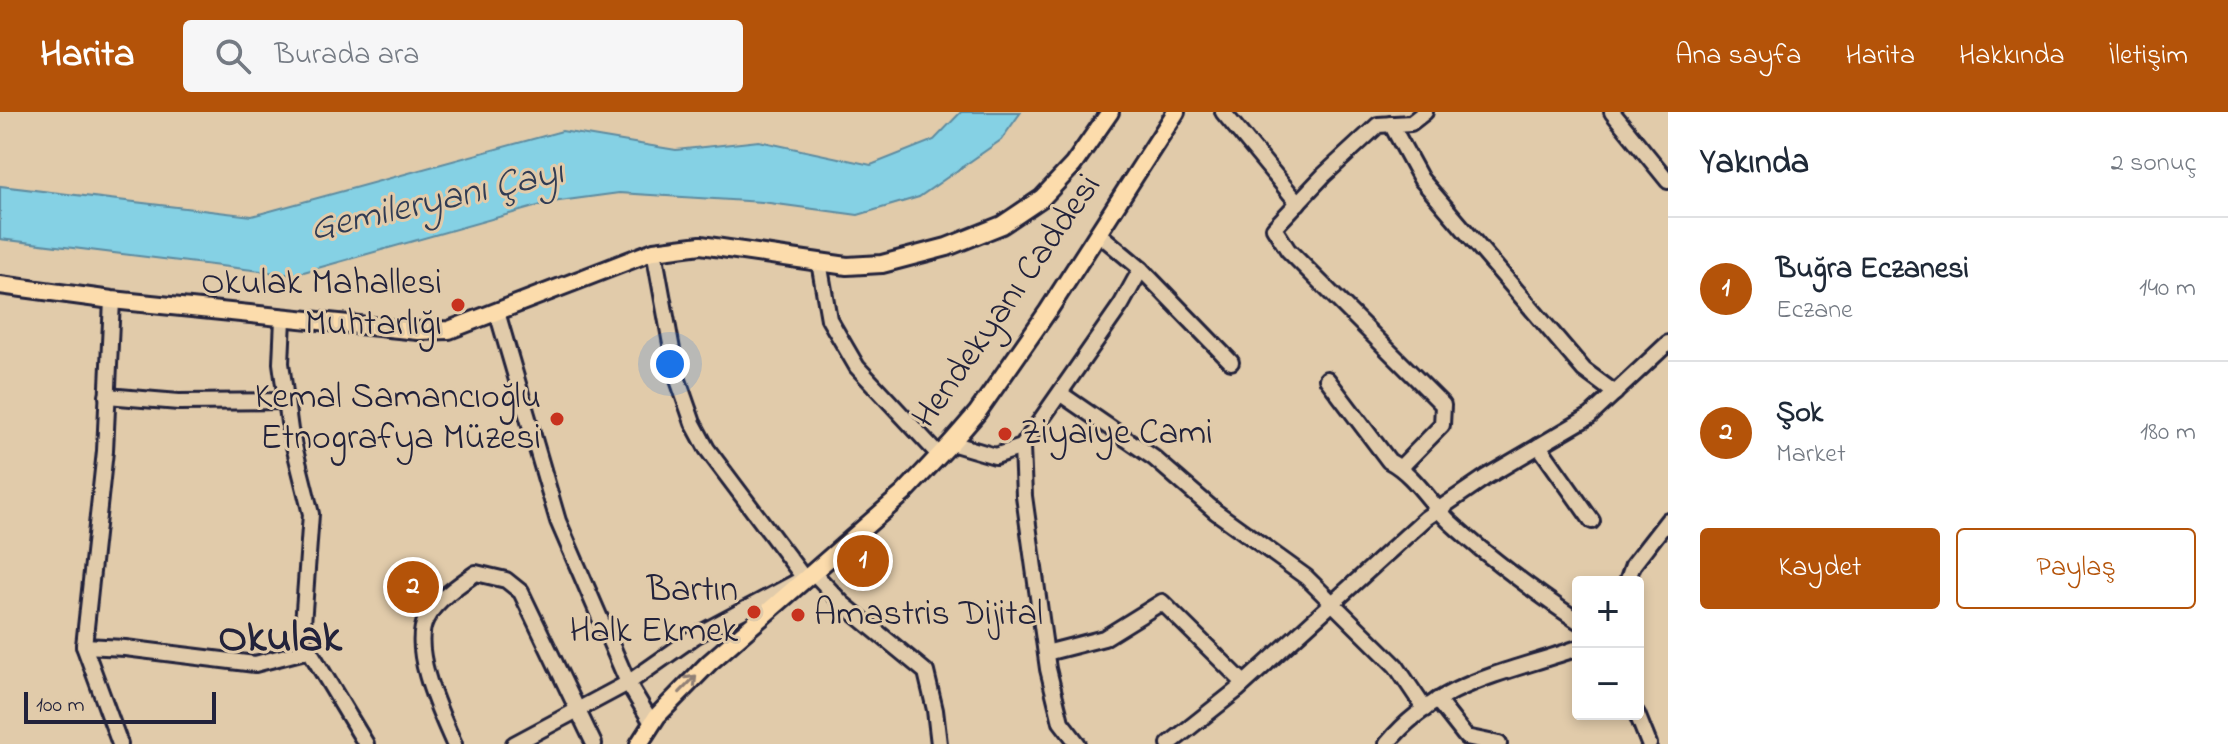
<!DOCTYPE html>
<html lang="tr">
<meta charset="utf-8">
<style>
body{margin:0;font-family:"Indie Flower",sans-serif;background:#f6f6f7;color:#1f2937}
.controls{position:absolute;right:24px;bottom:24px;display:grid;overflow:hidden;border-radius:8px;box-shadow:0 4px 12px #0003}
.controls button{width:72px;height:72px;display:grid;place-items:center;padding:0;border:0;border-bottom:2px solid #e0e1e3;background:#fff;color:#1f2937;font:40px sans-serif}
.scale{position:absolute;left:24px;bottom:20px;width:192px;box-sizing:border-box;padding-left:8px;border:4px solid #22223b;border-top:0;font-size:22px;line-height:28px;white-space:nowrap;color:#22223b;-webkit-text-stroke:6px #e1cbaa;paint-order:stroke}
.you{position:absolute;left:670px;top:252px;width:28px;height:28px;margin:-20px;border:6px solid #fff;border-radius:50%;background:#1a73e8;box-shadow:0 0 0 12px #1a73e833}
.badge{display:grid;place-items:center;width:52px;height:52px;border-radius:50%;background:#b45309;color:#fff;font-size:26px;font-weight:700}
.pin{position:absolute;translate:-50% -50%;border:4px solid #fff;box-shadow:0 2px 8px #0006}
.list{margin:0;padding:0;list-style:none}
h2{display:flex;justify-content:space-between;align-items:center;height:104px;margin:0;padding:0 32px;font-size:34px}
h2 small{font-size:26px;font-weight:400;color:#747a83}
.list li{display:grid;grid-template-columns:52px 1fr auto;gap:24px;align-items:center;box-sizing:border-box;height:144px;padding:0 32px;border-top:2px solid #e0e1e3}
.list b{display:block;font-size:30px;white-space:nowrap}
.list p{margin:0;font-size:26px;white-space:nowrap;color:#747a83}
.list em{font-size:26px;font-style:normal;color:#747a83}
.actions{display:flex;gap:16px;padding:24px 32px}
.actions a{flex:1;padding:18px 0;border:2px solid #b45309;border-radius:8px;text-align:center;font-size:28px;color:#b45309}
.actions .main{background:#b45309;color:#fff}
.icon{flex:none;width:44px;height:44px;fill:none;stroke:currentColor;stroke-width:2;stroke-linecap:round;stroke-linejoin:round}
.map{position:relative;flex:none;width:1668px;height:632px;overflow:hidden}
header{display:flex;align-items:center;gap:48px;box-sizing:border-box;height:112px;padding:0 40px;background:#b45309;color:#fff}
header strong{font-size:38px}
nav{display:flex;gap:44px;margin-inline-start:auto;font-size:28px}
.search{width:560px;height:72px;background:#f6f6f7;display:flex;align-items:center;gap:20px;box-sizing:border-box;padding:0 28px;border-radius:8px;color:#747a83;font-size:30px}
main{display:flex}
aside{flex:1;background:#fff}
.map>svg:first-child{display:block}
.water{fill:#85d1e4;stroke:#5d8ba0;stroke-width:2}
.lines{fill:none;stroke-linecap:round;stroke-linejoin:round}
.minor-casing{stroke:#22223b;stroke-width:20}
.major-casing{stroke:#22223b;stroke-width:22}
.minor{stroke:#e1cbaa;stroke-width:14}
.major{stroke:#fcdcac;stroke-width:16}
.oneway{stroke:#8f7f74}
.poi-dot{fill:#c8321e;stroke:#e1cbaa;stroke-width:3}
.labels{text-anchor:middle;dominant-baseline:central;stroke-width:6;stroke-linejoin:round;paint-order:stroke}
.poi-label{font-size:36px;fill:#22223b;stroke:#e1cbaa;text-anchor:end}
.street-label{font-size:36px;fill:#22223b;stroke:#e1cbaa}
.water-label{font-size:38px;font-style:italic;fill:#313c54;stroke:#e1cbaa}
.district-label{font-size:44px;font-weight:bold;fill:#22223b;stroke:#e1cbaa}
</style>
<header>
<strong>Harita</strong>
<div class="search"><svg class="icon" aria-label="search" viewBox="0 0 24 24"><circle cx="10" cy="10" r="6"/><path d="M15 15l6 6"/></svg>Burada ara</div>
<nav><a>Ana sayfa</a><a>Harita</a><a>Hakkında</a><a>İletişim</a></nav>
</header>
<main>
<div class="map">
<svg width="1668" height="632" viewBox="0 0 1668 632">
<rect width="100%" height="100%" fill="#e1cbaa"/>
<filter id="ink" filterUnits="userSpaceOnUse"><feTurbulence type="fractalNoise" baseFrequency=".0125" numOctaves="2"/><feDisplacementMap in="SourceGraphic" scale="16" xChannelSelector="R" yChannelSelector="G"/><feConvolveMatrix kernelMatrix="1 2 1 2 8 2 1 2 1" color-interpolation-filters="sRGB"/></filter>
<g filter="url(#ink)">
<polygon class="water" points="961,0 1021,0 1001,28 919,85 858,103 762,90 619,81 552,90 293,163 0,127 0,74 252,104 562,19 676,38 759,29 871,53 934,28"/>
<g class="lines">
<g class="minor-casing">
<g id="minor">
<polyline points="1223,0 1298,91"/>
<polyline points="1612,0 1668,69"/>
<polyline points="1391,12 1421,67 1584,258 1615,281"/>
<polyline points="1098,121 1141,157 1231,250"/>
<polyline points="819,150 829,207 857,255 939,343"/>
<polyline points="112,188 105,339 84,534 120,632"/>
<polyline points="497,200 558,409 628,571 652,611"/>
<polyline points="283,207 281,251 290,318 311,402 302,526 366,632"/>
<path d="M1327,267L1389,349C1414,362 1430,391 1450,410C1490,447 1534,479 1578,509"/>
<polyline points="1061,282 1154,346 1216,400 1306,465 1396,554 1425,597"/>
<polyline points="107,284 179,290 286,289"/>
<polyline points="951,331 995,344 1022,335 1121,193 1141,157"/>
<polyline points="1539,334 1592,409"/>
<polyline points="1022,335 1024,384 1048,557 1061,610 1078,632"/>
<polyline points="1401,355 1442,313 1443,293 1288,138 1274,116 1324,63 1378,13 1411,11 1425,0"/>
<polyline points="813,460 843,492 926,560 935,598 939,632"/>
<polyline points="1627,470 1633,453 1668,408"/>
<polyline points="84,534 125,536 255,552 309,538"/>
<polyline points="1046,541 1104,526 1162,490 1244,571"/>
<polyline points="1437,588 1466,625 1499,632"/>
<polyline points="1637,602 1649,632"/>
<path d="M454,632C441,602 410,538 426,507C435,489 460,472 476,461L506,468L521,480L594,632"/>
<polyline points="514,632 628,571 695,524 804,466 707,337 693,311 677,265 654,139"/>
<polyline points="1169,632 1237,578 1426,406 1486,365 1590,304 1668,231"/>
<path d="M1387,632C1437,570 1507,561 1578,536"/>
</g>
</g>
<g class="major-casing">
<g id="major">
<polyline points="0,173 112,188 418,219 449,218 654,139 701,133 847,154 882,152 947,135 1002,113 1042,86 1073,53 1110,0"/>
<polyline points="639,632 657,604 709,551 904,381 951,331 977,301 1048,199 1176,0"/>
</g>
</g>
<use href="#minor" class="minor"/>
<use href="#major" class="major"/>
</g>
<defs><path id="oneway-shaft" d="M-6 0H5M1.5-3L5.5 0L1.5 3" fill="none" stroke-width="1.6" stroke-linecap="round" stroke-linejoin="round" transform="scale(2)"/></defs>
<use class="oneway" href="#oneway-shaft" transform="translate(688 572) rotate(-46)"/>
</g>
<g class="poi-dot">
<circle cx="458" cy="193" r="8"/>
<circle cx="557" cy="307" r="8"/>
<circle cx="1005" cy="322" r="8"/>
<circle cx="754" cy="500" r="8"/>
<circle cx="798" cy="503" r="8"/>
</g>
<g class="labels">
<g class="poi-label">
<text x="442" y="172">Okulak Mahallesi<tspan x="442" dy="41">Muhtarlığı</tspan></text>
<text x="541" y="286">Kemal Samancıoğlu<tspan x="541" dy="41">Etnografya Müzesi</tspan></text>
<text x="1021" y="322" text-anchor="start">Ziyaiye Cami</text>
<text x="738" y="479">Bartın<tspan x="738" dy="41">Halk Ekmek</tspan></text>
<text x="814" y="503" text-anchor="start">Amastris Dijital</text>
</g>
<g class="street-label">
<text transform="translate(1008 190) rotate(-55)">Hendekyanı Caddesi</text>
</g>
<g class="water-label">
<text transform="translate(437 90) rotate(-13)">Gemileryanı Çayı</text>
</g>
<g class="district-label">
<text x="280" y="527">Okulak</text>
</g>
</g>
</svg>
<div class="controls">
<button>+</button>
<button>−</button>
</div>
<div class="scale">100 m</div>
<div class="you"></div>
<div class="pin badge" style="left:863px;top:449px">1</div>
<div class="pin badge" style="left:413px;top:475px">2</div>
</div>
<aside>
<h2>Yakında<small>2 sonuç</small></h2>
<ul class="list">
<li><span class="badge">1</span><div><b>Buğra Eczanesi</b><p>Eczane</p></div><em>140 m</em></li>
<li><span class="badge">2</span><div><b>Şok</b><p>Market</p></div><em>180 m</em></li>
</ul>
<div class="actions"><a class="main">Kaydet</a><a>Paylaş</a></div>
</aside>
</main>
